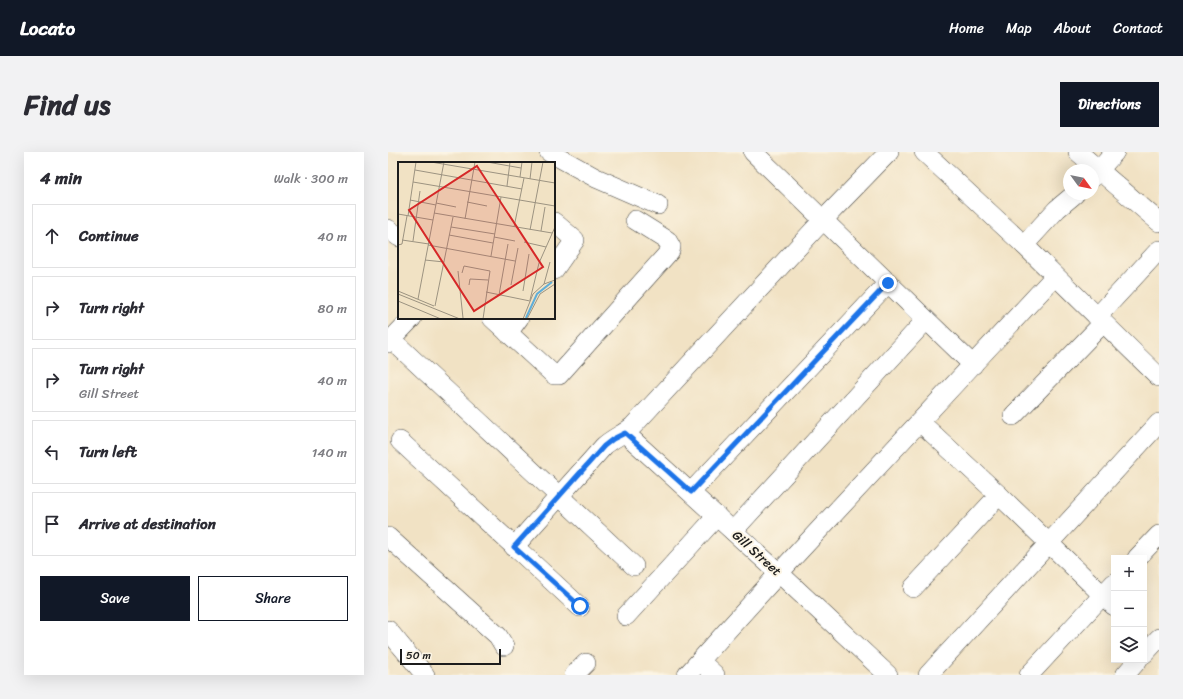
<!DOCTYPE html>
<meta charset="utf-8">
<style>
body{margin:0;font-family:Sriracha,sans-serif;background:#f2f2f3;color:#2b2b33}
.controls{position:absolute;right:12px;bottom:12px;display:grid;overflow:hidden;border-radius:0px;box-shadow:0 4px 16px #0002}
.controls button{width:36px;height:36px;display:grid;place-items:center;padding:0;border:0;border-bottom:1px solid #e1e1e2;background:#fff;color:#2b2b33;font:20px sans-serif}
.compass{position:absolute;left:675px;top:12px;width:36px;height:36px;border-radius:50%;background:#fff;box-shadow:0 4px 16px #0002;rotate:123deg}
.scale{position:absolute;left:12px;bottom:10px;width:101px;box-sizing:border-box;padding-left:4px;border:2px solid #1c1c1c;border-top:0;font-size:11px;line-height:14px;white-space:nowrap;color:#1c1c1c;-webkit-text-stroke:3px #fcf5e5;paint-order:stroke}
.stop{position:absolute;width:12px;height:12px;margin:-9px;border:3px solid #1a73e8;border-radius:50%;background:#fff}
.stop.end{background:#1a73e8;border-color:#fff;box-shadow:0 1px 4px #0008}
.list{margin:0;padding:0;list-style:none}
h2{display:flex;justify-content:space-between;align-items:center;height:52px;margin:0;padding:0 16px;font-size:17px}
h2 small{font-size:13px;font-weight:400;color:#7c7c81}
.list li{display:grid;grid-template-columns:26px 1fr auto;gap:12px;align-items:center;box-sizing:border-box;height:64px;margin:0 8px 8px;padding:0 8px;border:1px solid #e1e1e2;border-radius:0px}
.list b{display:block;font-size:15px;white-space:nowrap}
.list p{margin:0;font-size:13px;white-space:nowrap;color:#7c7c81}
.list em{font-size:13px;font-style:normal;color:#7c7c81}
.actions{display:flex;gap:8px;padding:12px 16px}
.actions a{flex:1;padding:9px 0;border:1px solid #111827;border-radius:0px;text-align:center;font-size:14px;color:#111827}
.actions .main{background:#111827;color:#fff}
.icon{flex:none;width:22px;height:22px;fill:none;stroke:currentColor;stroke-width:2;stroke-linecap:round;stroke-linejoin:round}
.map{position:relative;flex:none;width:771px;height:523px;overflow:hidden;border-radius:0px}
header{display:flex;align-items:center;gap:24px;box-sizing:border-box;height:56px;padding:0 20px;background:#111827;color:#fff}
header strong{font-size:19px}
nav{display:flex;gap:22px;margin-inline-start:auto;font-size:14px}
.intro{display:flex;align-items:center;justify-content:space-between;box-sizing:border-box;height:96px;padding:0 24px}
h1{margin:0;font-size:28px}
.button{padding:10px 18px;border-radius:0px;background:#111827;color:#fff;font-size:14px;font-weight:700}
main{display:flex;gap:24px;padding:0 24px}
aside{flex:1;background:#fff;border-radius:0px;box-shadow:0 4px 16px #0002}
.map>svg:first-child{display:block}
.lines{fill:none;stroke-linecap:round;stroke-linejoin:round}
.minor-casing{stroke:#3c3a35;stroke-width:20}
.minor{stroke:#fff;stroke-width:19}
.route{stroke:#1a73e8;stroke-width:5}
.labels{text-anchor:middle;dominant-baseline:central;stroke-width:4;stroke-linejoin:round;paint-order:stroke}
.street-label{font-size:13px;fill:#1c1c1c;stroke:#fcf5e5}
.inset-river{fill:none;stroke:#5faed9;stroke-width:2}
.inset-road{fill:none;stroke:#9c9381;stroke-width:1}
.view{fill:#d62828;fill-opacity:0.15;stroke:#d62828;stroke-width:2}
.inset-edge{fill:none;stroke:#1c1c1c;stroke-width:2}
</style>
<header>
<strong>Locato</strong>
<nav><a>Home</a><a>Map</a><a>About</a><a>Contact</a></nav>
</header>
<div class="intro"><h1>Find us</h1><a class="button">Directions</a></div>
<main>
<aside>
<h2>4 min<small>Walk · 300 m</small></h2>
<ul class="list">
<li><svg class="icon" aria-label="ahead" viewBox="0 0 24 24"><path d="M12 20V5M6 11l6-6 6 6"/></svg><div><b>Continue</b></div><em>40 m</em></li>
<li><svg class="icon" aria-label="right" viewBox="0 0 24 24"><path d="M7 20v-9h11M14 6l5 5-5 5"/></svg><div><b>Turn right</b></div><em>80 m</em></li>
<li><svg class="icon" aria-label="right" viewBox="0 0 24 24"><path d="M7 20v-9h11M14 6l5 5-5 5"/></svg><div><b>Turn right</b><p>Gill Street</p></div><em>40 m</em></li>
<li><svg class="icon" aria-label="left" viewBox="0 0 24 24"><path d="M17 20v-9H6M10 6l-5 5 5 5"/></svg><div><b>Turn left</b></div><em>140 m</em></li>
<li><svg class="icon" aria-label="arrive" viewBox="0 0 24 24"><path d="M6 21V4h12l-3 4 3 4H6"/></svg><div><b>Arrive at destination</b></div></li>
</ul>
<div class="actions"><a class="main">Save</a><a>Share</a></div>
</aside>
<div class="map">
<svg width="771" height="523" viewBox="0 0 771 523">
<rect width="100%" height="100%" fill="#fcf5e5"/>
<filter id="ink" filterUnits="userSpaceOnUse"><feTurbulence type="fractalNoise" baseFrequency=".025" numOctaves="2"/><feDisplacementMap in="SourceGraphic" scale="8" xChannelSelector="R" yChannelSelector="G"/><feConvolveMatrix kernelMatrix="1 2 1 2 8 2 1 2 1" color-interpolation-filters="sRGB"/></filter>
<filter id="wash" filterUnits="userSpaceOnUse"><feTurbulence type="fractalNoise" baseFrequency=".012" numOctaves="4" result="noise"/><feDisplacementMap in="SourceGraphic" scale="16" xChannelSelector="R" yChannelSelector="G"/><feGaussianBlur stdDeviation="0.9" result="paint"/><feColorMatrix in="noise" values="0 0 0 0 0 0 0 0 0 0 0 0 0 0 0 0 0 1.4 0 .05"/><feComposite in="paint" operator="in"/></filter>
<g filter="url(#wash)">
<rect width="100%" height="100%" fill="#f1e2c4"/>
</g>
<g filter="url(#ink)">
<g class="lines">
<g class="minor-casing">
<g id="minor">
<polyline points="161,0 208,26 270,53"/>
<polyline points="365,0 585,213"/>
<polyline points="536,0 636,93 771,225"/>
<polyline points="690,0 771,70"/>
<polyline points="705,25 727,0"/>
<polyline points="166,70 187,88 166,118"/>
<polyline points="0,77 11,85"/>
<polyline points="636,93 669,57 687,42"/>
<polyline points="709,165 771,98"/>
<polyline points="104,166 166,223 171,223 282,99 283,95 279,88 247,68"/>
<polyline points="120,181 131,166"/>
<polyline points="4,188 246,414"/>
<polyline points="0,191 24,166"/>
<polyline points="625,264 715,171"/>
<polyline points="532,270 611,343 726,454"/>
<polyline points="237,281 391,421 500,523"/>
<polyline points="12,289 192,455"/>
<polyline points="303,340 500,131"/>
<polyline points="345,379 538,168"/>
<polyline points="0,385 110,484 116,494"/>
<path d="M126,395L216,294C225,286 236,282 245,274L435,68L501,0"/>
<polyline points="749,406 771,383"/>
<polyline points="525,436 611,343"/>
<polyline points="238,464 329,364"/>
<polyline points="0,478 37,523"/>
<polyline points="756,502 771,486"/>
<polyline points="312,509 327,523"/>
<polyline points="186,523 198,511"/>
<polyline points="299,523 391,421 667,124"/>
<polyline points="540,523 771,271"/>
<polyline points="641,523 726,431"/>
<polyline points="737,523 750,508"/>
</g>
</g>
<use href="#minor" class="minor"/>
</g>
</g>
<g class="lines" filter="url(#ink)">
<polyline class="route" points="192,454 126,395 216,294 225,287 237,281 303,340 500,131"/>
</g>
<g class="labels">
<g class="street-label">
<text transform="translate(369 401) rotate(42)">Gill Street</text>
</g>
</g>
<g transform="translate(10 10)">
<rect width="157" height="157" fill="#f1e2c4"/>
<path class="inset-river" d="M128,156L139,132L154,120"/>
<path class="inset-road" d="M33,0L157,21M89,0L123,6M17,8L124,27M122,15L124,0M132,17L134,0M15,20L157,44M109,24L112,0M12,38L38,43M69,40L89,44M38,41L58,45M36,51L154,71M0,52L35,58M10,54L18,0M67,57L77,0M53,65L97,72M116,65L126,16M132,68L145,0M143,69L147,45M51,73L95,81M96,75L117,79M4,78L31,82M15,79L22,29M126,80L148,85M0,83L4,82L9,54M30,83L117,99M93,94L103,35M27,98L46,100M60,109L65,156M64,111L66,104L92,109L85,157M146,122L152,100M71,123L72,117L90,118M113,123L120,86M0,129L36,144M125,129L131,92M88,130L132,139M0,132L62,157M101,133L110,82M20,137L46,0M132,138L141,101L157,65M0,139L43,157M37,144L55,55M125,157L135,132L146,122L157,118M129,157L142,132L157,122"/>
<path class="view" d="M79,4L145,105L76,149L11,48Z"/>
<rect width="157" height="157" class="inset-edge"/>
</g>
</svg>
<div class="controls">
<button>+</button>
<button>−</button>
<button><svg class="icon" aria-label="layers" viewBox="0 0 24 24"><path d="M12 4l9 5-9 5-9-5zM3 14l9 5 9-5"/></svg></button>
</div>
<svg class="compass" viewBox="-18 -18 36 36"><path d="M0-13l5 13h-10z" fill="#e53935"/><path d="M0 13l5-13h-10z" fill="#7c7c81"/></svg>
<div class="scale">50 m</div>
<div class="stop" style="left:192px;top:454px"></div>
<div class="stop end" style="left:500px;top:131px"></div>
</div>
</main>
